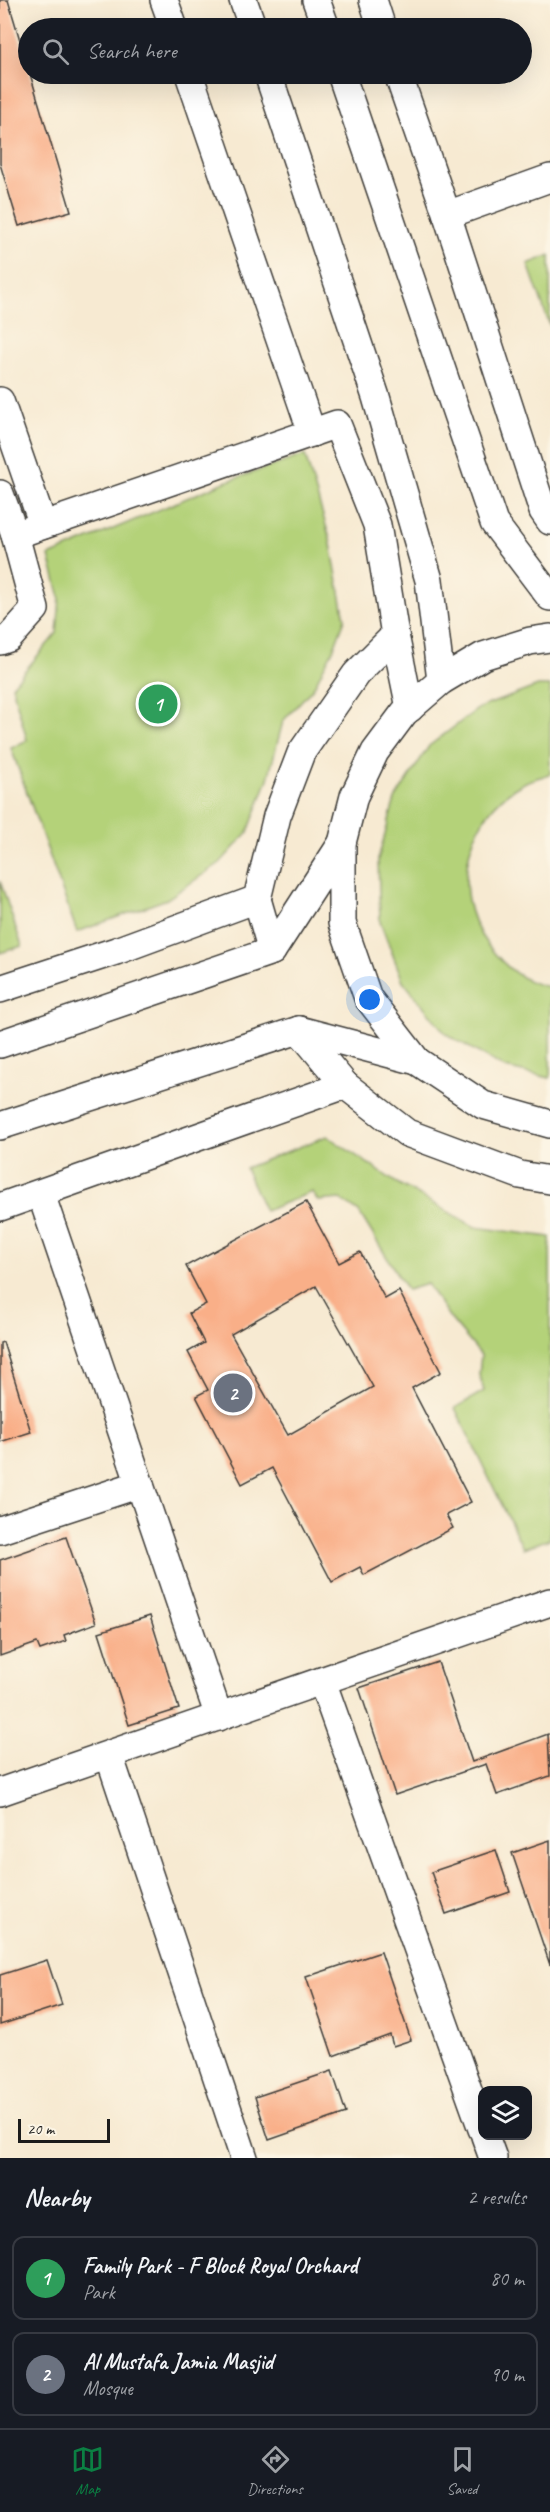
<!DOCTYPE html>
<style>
body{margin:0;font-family:Caveat,sans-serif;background:#242831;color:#f1f3f6}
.controls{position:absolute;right:18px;bottom:18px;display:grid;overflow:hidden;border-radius:12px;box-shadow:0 6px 24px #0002}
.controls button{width:54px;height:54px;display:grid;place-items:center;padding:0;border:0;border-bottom:2px solid #363941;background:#171b24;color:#f1f3f6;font:30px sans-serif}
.scale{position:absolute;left:18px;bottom:15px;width:92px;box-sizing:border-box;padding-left:6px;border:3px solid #1c1c1c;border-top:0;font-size:16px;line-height:21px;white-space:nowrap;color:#1c1c1c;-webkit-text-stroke:4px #fcf5e5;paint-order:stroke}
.you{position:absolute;left:370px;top:1000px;width:21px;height:21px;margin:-15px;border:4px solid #fff;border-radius:50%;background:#1a73e8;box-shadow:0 0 0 9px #1a73e833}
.badge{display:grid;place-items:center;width:39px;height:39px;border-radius:50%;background:#0b8043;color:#fff;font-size:20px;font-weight:700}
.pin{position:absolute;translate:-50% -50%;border:3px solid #fff;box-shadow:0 2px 6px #0006}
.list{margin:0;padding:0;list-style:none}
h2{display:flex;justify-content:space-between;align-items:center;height:78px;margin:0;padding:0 24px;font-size:26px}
h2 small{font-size:20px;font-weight:400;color:#9ea1a6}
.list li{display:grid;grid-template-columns:39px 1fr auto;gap:18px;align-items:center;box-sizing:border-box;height:84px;margin:0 12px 12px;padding:0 12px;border:2px solid #363941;border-radius:12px}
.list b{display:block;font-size:22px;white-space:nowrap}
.list p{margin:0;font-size:20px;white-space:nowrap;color:#9ea1a6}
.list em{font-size:20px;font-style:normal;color:#9ea1a6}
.icon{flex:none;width:33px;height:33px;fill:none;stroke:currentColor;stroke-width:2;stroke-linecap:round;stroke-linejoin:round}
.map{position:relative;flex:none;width:550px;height:2158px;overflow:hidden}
.search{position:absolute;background:#171b24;box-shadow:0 6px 24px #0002;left:18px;right:18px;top:18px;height:66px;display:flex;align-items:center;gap:15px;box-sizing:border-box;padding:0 21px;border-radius:33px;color:#9ea1a6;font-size:22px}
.sheet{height:270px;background:#171b24}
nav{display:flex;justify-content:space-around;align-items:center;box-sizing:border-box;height:84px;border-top:2px solid #363941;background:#171b24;font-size:16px;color:#9ea1a6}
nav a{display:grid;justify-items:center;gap:3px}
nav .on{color:#0b8043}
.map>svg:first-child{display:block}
.green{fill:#b4d279;stroke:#68774a;stroke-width:1.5}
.building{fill:#f9af88;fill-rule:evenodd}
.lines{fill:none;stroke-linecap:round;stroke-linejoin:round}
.street-casing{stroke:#3d3b37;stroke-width:30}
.street{stroke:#fff;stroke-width:27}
</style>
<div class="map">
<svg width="550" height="2158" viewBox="0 0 550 2158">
<rect width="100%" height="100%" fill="#fcf5e5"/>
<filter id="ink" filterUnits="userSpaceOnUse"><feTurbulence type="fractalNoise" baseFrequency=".0167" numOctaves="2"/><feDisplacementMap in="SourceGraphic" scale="12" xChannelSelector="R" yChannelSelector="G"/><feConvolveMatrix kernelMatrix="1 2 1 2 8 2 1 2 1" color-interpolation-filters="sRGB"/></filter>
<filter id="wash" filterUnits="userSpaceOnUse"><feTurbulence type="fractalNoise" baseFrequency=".008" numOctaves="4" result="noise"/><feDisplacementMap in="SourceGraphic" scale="24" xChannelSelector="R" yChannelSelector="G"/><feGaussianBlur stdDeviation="1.35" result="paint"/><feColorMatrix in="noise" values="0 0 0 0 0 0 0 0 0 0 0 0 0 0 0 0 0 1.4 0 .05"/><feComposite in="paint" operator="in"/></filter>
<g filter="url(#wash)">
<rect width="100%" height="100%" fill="#f7ead2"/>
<g class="green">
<polygon points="550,255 550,326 528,264"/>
<polygon points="305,455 330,539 345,619 334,648 313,688 283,721 268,779 248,832 220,863 167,899 77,932 11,748 27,740 12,686 57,633 60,597 49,556 225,482"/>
<path d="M538,686H550V774C542,777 531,779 524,783C460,816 447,904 496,955C510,971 529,984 550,987V1078L505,1068L446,1034L403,981L380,922L378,859L395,799L429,746L479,708Z"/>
<polygon points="0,881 22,946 0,953"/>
<polygon points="327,1136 397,1183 475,1227 550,1237 550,1539 523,1548 455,1408 484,1391 479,1375 481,1355 450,1318 427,1284 407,1290 359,1212 340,1199 318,1201 312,1192 265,1211 245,1168"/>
</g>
<g id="blocks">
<g class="building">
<polygon points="0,0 8,0 71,211 19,226 0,164"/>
<path d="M306,1202L339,1263L360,1252L385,1299L399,1291L441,1372L412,1388L471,1502L446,1515L453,1528L364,1575L360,1567L332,1582L272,1468L242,1484L196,1396L208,1390L188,1352L204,1343L189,1313L206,1304L186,1266ZM316,1286L373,1387L288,1435L231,1334Z"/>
<polygon points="3,1342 31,1432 0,1442 0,1343"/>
<polygon points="66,1537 96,1623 64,1635 66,1641 40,1650 37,1643 0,1656 0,1560"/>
<polygon points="150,1616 179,1709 129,1725 99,1632"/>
<polygon points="438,1662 472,1762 548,1734 550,1776 497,1795 486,1764 395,1795 359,1688"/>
<polygon points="550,1840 550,1965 512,1853"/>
<polygon points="496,1850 510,1892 446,1914 431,1872"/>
<polygon points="381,1952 411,2040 393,2046 390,2035 333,2056 306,1977"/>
<polygon points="47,1960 62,2005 0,2025 0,1975"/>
<polygon points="332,2071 346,2113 269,2140 255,2097"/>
</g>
</g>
</g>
<g filter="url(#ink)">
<use href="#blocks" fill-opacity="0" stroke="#3d3b37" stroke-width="1.5"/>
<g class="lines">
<g class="street-casing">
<g id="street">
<polyline points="164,0 174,28"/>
<polyline points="243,0 253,28"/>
<polyline points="316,0 326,28"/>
<polyline points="373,0 382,28"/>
<polyline points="189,74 312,433"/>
<polyline points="268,74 376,397 429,580 441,681"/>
<polyline points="341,74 494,523 550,597"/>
<polyline points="398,74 447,215 550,178"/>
<polyline points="447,215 543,511 550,521"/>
<polyline points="0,401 43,525"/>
<polyline points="0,494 15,535 35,609 9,638 0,641"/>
<polyline points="15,535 337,424 377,525 395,635 410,708"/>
<polyline points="550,638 530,641 483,656 441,681 404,713 375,752 354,796 342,843 342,923 368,998 417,1061 483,1105 550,1124"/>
<polyline points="257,899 272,951"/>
<polyline points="0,989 116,951 257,899 277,816 301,753 356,674 395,635"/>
<polyline points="299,1030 345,1085"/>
<polyline points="0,1044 272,951 342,843"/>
<polyline points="0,1126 299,1030 417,1061"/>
<polyline points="41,1194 219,1717"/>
<polyline points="0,1207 345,1085 407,1133 520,1175 550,1180"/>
<polyline points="0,1530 140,1484"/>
<polyline points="322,1681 482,2129"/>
<polyline points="109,1755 244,2158"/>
<polyline points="0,1792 550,1602"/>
<polyline points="485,2136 493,2158"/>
</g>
</g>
<use href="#street" class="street"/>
</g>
</g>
</svg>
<div class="controls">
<button><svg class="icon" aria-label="layers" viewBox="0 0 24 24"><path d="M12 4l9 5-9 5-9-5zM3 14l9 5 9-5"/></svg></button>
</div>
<div class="scale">20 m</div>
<div class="you"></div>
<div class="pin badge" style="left:158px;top:704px;background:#2e9e5b">1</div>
<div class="pin badge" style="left:233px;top:1393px;background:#6b7280">2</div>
<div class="search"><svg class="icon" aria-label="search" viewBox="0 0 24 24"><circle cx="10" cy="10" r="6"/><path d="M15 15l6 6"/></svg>Search here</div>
</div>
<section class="sheet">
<h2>Nearby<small>2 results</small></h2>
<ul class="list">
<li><span class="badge" style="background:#2e9e5b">1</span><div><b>Family Park - F Block Royal Orchard</b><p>Park</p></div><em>80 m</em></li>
<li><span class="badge" style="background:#6b7280">2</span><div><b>Al Mustafa Jamia Masjid</b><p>Mosque</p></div><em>90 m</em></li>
</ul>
</section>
<nav>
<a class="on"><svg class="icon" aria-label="map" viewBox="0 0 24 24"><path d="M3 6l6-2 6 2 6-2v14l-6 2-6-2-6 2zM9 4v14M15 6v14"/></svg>Map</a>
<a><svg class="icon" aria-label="directions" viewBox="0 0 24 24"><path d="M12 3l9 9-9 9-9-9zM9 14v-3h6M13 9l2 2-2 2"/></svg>Directions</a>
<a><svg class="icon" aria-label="saved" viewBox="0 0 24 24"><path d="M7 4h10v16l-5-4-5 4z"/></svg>Saved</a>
</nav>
